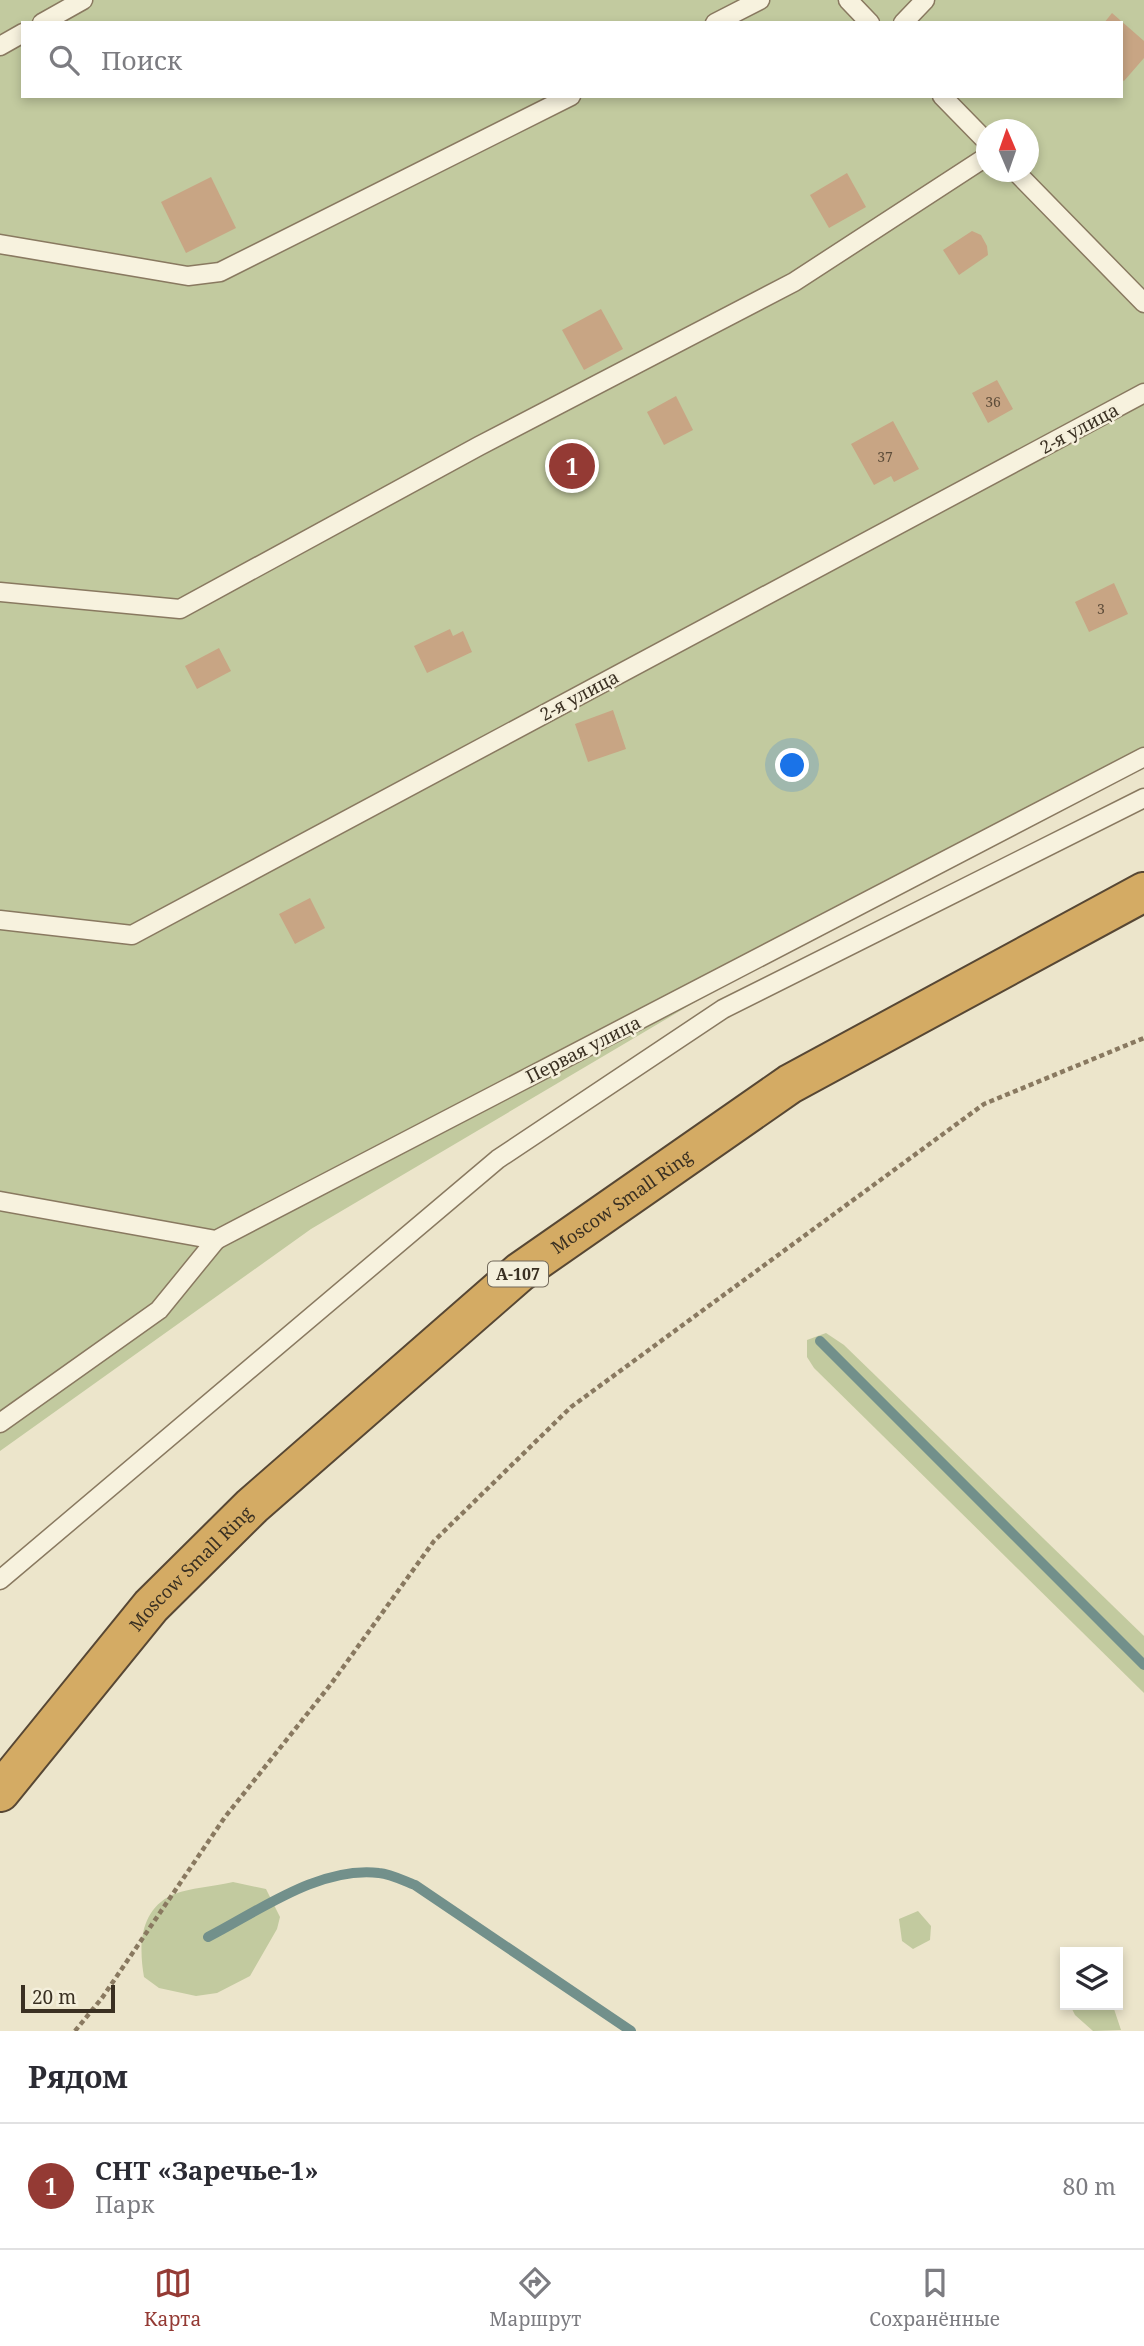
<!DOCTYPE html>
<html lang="ru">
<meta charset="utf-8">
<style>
body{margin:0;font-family:"Noto Serif",serif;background:#f2f2f3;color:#2b2b33}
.controls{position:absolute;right:21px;bottom:21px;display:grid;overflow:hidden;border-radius:0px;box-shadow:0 4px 10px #0003}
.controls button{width:63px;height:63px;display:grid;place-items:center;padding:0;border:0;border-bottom:2px solid #e1e1e2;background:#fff;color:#2b2b33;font:35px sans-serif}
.compass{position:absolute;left:976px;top:119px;width:63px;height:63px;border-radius:50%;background:#fff;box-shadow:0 4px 10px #0003;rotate:358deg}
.scale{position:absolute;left:21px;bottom:18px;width:94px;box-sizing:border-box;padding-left:7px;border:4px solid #3a3022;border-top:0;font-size:19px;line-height:24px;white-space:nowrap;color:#3a3022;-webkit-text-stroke:5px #f4efdb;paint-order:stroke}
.you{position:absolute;left:793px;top:766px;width:24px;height:24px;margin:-18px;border:5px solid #fff;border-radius:50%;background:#1a73e8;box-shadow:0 0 0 10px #1a73e833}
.badge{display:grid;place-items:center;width:46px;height:46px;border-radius:50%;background:#943a34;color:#fff;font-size:23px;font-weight:700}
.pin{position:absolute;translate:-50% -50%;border:4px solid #fff;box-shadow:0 2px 7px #0006}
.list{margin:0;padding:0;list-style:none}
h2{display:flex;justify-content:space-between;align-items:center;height:91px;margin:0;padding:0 28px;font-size:30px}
h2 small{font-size:23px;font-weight:400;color:#7c7c81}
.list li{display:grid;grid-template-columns:46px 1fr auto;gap:21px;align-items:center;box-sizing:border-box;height:126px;padding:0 28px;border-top:2px solid #e1e1e2}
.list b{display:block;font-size:26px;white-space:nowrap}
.list p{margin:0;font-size:23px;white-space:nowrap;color:#7c7c81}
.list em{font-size:23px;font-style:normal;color:#7c7c81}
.icon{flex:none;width:38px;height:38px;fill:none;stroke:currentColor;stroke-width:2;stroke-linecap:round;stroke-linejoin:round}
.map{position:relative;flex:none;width:1144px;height:2031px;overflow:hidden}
.search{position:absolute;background:#fff;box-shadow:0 4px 10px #0003;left:21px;right:21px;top:21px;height:77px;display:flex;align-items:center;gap:18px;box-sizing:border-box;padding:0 24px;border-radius:0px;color:#7c7c81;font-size:26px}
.sheet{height:217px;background:#fff}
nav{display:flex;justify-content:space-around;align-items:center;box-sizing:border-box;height:98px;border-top:2px solid #e1e1e2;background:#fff;font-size:19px;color:#7c7c81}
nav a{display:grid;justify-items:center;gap:4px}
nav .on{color:#943a34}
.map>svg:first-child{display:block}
.green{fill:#c2ca9f;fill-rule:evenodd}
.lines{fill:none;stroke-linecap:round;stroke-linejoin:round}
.stream{stroke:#72908b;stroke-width:10}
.building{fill:#c8a584}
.lane-casing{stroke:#897960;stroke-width:21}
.highway-casing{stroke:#574734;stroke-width:42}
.path{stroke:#897960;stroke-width:4.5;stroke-dasharray:5 3.5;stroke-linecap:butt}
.lane{stroke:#f7f2de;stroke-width:18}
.highway{stroke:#d4ab64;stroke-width:38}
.labels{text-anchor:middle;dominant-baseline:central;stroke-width:5;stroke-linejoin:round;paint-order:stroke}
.number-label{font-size:14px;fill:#5e4d3a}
.shield{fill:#f4efdb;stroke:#72695a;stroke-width:2}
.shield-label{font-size:16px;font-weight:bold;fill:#3a3022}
.street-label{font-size:18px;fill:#3a3022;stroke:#f4efdb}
</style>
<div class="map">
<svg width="1144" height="2031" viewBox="0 0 1144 2031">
<rect width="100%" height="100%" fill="#ece5cb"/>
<g class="green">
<path d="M0,0H1144V760L778,953L311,1229L0,1451ZM23,23H1121V96H23ZM986,130H1028V172H986Z"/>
<polygon points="826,1333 844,1345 1144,1636 1144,1693 814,1368 807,1357 807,1340"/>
<path d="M233,1882L266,1889L280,1917L277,1929L250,1976L217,1993L196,1996L159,1988L144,1977C139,1948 139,1914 168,1897C181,1889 216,1886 233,1882Z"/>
<polygon points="918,1911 931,1926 930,1940 913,1949 902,1941 899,1919"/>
<polygon points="1070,2005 1110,2005 1114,2009 1121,2030 1093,2031 1075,2015"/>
</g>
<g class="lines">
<g class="stream">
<polyline points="820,1341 1144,1665"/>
<path d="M208,1937C259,1911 319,1866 379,1873C391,1874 404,1881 415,1885L631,2031"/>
</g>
</g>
<g class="building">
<polygon points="1112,13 1144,41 1144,58 1124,81 1121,79 1121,23 1104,23"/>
<polygon points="847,173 866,207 829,228 810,195"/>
<polygon points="211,177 236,228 186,253 161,202"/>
<polygon points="972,231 981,235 987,246 988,255 959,275 943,250"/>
<polygon points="601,309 623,349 584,370 562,330"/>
<polygon points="997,380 1013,409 988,423 972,393"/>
<polygon points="676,396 693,430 664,445 647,412"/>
<polygon points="893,421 919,469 894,482 891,476 874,485 851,444"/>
<polygon points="1114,583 1128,614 1089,632 1075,602"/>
<polygon points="450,629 453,636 463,631 472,652 427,673 414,646"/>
<polygon points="219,648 231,671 197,689 185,666"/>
<polygon points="613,710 626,749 588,762 575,724"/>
<polygon points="310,898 325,928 295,944 279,914"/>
</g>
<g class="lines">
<g class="lane-casing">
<g id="lane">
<polyline points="848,0 870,23"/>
<polyline points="42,23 83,0"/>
<polyline points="715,23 760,0"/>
<polyline points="903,23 925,0"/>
<polyline points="0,46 23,33"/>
<polyline points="942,96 986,141"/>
<polyline points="1016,172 1144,303"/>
<polyline points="0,244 188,276 220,272 571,96"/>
<polyline points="0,592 180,609 479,446 794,282 986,157"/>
<polyline points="0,920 132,935 1144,393"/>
<polyline points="0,1201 216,1240 1144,757"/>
<polyline points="0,1423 159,1310 216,1240"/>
<polyline points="0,1580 498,1159 723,1009 1144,798"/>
</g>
</g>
<g class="highway-casing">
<g id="highway">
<path id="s1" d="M0,1792L151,1606L252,1506L520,1272L790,1084L1144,892"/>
</g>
</g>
<polyline class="path" points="75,2031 102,1998 225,1817 331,1684 434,1541 571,1407 984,1104 1144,1038"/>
<use href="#lane" class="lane"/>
<use href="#highway" class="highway"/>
</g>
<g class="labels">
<g class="number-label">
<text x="993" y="401">36</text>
<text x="885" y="456">37</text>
<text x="1101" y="608">3</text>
</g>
<rect class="shield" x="488" y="1261.5" width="60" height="25" rx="5"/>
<g class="shield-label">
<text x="518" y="1274">А-107</text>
</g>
<g class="street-label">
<text transform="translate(1079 428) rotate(-28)">2-я улица</text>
<text transform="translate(579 695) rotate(-28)">2-я улица</text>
<text transform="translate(583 1049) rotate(-27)">Первая улица</text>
<text stroke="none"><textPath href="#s1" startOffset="861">Moscow Small Ring</textPath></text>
<text stroke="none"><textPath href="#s1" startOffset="294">Moscow Small Ring</textPath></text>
</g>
</g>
</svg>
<div class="controls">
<button><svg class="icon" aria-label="layers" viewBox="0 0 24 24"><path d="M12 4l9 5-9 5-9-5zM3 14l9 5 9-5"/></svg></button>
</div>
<svg class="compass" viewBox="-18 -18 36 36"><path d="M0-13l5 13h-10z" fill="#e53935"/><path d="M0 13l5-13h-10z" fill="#7c7c81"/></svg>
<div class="scale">20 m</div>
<div class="you"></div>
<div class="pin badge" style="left:572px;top:466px">1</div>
<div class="search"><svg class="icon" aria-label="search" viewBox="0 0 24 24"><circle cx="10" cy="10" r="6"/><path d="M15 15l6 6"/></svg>Поиск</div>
</div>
<section class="sheet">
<h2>Рядом<small></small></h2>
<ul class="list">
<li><span class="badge">1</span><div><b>СНТ «Заречье-1»</b><p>Парк</p></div><em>80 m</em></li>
</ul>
</section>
<nav>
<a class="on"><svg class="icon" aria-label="map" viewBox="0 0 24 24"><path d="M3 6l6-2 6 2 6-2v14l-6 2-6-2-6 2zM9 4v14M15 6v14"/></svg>Карта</a>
<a><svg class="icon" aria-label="directions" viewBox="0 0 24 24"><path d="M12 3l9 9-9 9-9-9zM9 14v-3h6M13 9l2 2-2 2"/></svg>Маршрут</a>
<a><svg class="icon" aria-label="saved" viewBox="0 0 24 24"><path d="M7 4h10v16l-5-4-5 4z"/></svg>Сохранённые</a>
</nav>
